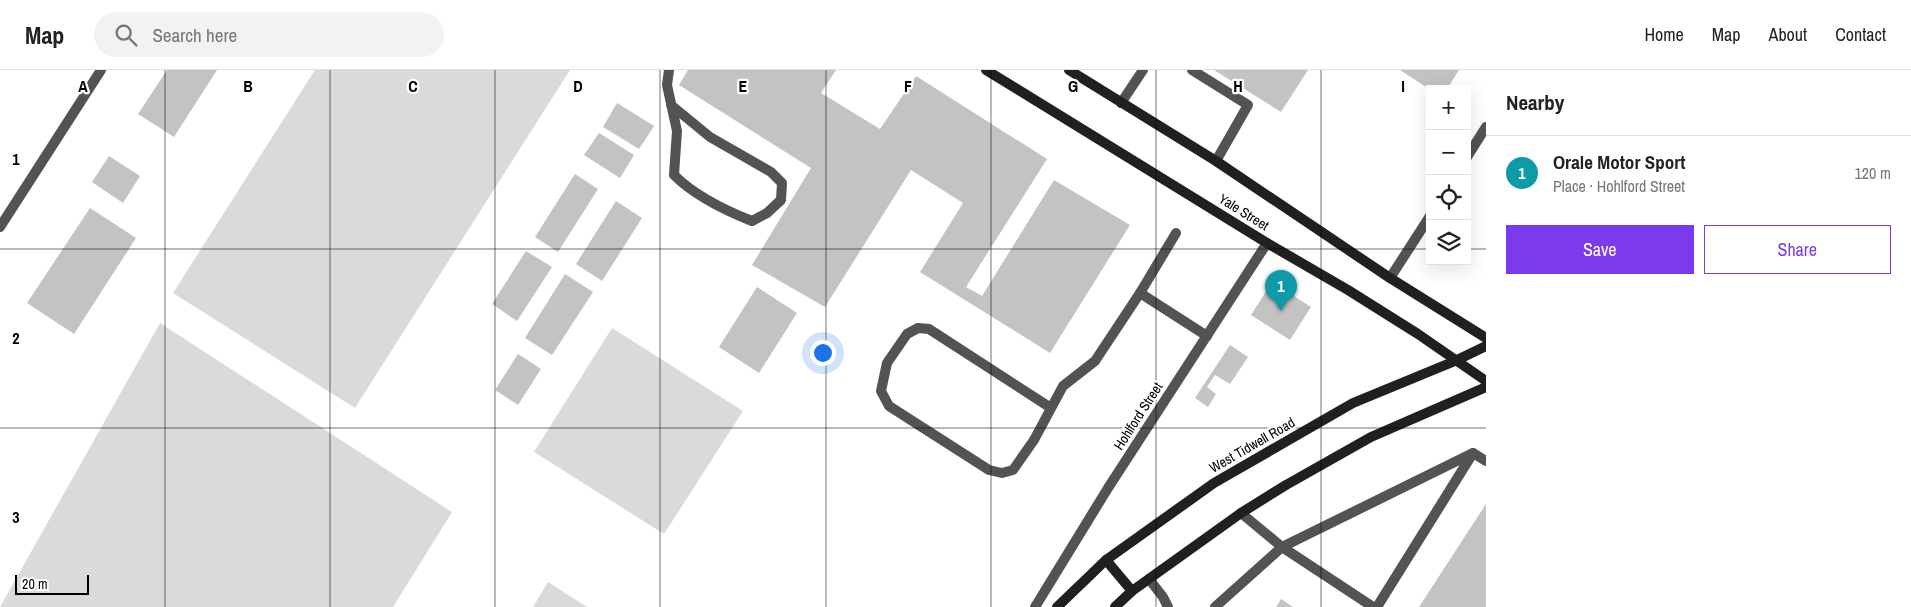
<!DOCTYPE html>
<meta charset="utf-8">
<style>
body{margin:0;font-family:"Archivo Narrow",sans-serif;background:#f2f2f2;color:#222}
.controls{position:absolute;right:15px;top:15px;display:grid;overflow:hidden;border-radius:0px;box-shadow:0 5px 20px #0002}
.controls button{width:45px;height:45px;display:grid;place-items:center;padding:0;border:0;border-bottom:1px solid #e0e0e0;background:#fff;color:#222;font:25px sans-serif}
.scale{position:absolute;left:15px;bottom:12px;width:74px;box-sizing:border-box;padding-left:5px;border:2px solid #000;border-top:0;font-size:14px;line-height:18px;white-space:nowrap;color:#000;-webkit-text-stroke:4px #fff;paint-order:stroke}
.you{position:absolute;left:822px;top:282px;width:18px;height:18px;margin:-12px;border:4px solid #fff;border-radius:50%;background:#1a73e8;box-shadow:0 0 0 8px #1a73e833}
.badge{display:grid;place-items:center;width:32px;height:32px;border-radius:50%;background:#7c3aed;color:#fff;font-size:16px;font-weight:700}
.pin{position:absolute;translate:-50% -41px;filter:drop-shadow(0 1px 2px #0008)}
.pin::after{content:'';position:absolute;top:26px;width:18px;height:15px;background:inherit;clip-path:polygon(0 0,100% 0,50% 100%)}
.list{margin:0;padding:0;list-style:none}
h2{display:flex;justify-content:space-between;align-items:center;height:65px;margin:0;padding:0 20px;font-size:21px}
h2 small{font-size:16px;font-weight:400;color:#767676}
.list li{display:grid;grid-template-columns:32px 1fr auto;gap:15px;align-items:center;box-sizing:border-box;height:75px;padding:0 20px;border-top:1px solid #e0e0e0}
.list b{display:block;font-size:19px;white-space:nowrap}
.list p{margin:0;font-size:16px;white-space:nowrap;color:#767676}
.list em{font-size:16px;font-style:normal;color:#767676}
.actions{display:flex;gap:10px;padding:15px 20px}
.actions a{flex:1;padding:11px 0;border:1px solid #7c3aed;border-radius:0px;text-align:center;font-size:18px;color:#7c3aed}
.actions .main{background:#7c3aed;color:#fff}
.icon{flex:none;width:28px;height:28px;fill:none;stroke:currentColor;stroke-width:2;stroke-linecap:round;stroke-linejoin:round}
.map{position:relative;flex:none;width:1486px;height:537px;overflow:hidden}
header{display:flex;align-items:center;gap:30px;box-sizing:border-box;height:70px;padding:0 25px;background:#fff;border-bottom:1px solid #e0e0e0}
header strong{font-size:24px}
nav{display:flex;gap:28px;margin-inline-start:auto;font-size:18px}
.search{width:350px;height:45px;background:#f2f2f2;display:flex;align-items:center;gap:12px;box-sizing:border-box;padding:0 18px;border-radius:28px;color:#767676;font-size:19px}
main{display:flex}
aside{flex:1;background:#fff}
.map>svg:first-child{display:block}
.green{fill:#dadada}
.building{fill:#c3c3c3}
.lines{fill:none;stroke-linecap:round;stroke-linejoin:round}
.service{stroke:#535353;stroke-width:10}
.minor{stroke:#535353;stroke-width:10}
.secondary{stroke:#202020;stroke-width:10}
.grid{fill:none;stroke:#000;stroke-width:1;stroke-opacity:0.55}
.labels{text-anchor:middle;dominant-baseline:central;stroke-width:4.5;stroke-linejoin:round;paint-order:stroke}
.street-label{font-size:14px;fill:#000;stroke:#fff}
.grid-label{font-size:16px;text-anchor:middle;font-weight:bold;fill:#000;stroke:#fff;stroke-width:4.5;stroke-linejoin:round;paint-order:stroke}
</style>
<header>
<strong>Map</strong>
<div class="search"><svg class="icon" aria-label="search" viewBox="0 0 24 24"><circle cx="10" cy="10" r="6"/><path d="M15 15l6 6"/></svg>Search here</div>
<nav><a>Home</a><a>Map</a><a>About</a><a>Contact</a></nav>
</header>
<main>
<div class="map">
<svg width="1486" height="537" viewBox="0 0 1486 537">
<rect width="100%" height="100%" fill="#fff"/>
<g class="green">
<polygon points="315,0 570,0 355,338 173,223"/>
<polygon points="160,253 452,442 393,537 0,537"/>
<polygon points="612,258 743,341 664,464 534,382"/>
<polygon points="548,512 587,537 533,537"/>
</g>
<g class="building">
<polygon points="167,0 217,0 174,67 138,44"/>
<polygon points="688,0 836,0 821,23 880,59 916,6 1047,89 966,217 982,226 1054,110 1130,155 1050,283 920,202 963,133 911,100 825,237 752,195 811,98 679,15"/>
<polygon points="1214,0 1308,0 1281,42"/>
<polygon points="1400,0 1459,0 1447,19 1429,19"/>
<polygon points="617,33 654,56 639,79 603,57"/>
<polygon points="599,63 634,85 620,108 584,85"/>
<polygon points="109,86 140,106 123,133 92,112"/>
<polygon points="575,104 598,119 558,182 535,167"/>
<polygon points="616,131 642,148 602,211 576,194"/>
<polygon points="90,138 136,168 74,264 27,233"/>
<polygon points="526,181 552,197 517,251 492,234"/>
<polygon points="565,204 593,222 552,285 525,268"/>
<polygon points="1272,212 1311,237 1290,270 1251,245"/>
<polygon points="757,217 797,243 759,303 719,277"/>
<polygon points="1230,275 1248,287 1230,314 1215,305 1207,317 1216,324 1208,337 1195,328"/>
<polygon points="518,284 541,299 518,335 495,320"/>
<polygon points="1486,434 1486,537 1419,537"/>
<polygon points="1281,529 1293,537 1276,537"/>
</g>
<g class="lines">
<g class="service">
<path d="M669,0L667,15L677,61L674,105C695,126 724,140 752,151L767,143L781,130L782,113L771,102L710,67L671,35"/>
<polyline points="1192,0 1248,35 1216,91"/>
<polyline points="1121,33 1143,0"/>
<polyline points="1140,223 1176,163"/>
<polyline points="1051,338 929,259 918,258 907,264 887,293 881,321 889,336 989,400 1002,403 1013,400 1034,370 1063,316 1095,291 1140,223 1207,266"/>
<polyline points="1473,383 1486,391"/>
<polyline points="1241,443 1282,477 1373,537"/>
<polyline points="1149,509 1163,527 1168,537"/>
<polyline points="1215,537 1282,477 1473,383 1377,537"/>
</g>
<g class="minor">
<polyline points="1467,87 1486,57"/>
<polyline points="0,157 101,0"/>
<polyline points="1390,208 1430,146"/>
<polyline points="1035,537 1108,418 1267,173"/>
</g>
<g class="secondary">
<polyline points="986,0 1267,173 1348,220 1418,264 1486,311"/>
<polyline points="1069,0 1216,91 1390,208 1486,268"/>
<polyline points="1106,490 1132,521"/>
<polyline points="1057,537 1106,490 1214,413 1353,333 1455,291 1486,276"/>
<polyline points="1115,537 1132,521 1241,443 1286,415 1371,367 1486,317"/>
</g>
</g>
<path class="grid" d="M165,0V537M330,0V537M495,0V537M660,0V537M826,0V537M991,0V537M1156,0V537M1321,0V537M0,179H1430M1467,179H1486M0,358H1486"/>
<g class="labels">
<g class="street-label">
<text transform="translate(1244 142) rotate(32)">Yale Street</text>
<text transform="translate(1138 346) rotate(-57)">Hohlford Street</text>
<text transform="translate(1252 375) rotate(-30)">West Tidwell Road</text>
</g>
</g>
<g class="grid-label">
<text x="83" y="22">A</text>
<text x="248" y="22">B</text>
<text x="413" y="22">C</text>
<text x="578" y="22">D</text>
<text x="743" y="22">E</text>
<text x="908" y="22">F</text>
<text x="1073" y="22">G</text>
<text x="1238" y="22">H</text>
<text x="1403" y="22">I</text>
<text x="16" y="95">1</text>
<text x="16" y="274">2</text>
<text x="16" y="453">3</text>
</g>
</svg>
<div class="controls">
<button>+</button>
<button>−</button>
<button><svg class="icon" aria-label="locate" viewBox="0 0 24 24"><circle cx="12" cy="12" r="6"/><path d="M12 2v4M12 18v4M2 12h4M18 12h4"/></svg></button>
<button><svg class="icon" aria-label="layers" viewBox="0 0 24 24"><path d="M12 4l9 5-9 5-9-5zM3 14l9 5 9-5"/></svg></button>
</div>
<div class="scale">20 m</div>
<div class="you"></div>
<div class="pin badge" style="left:1281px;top:241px;background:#0f9aa8">1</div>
</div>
<aside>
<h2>Nearby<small></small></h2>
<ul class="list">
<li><span class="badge" style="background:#0f9aa8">1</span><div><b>Orale Motor Sport</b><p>Place · Hohlford Street</p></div><em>120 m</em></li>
</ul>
<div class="actions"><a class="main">Save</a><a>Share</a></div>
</aside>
</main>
